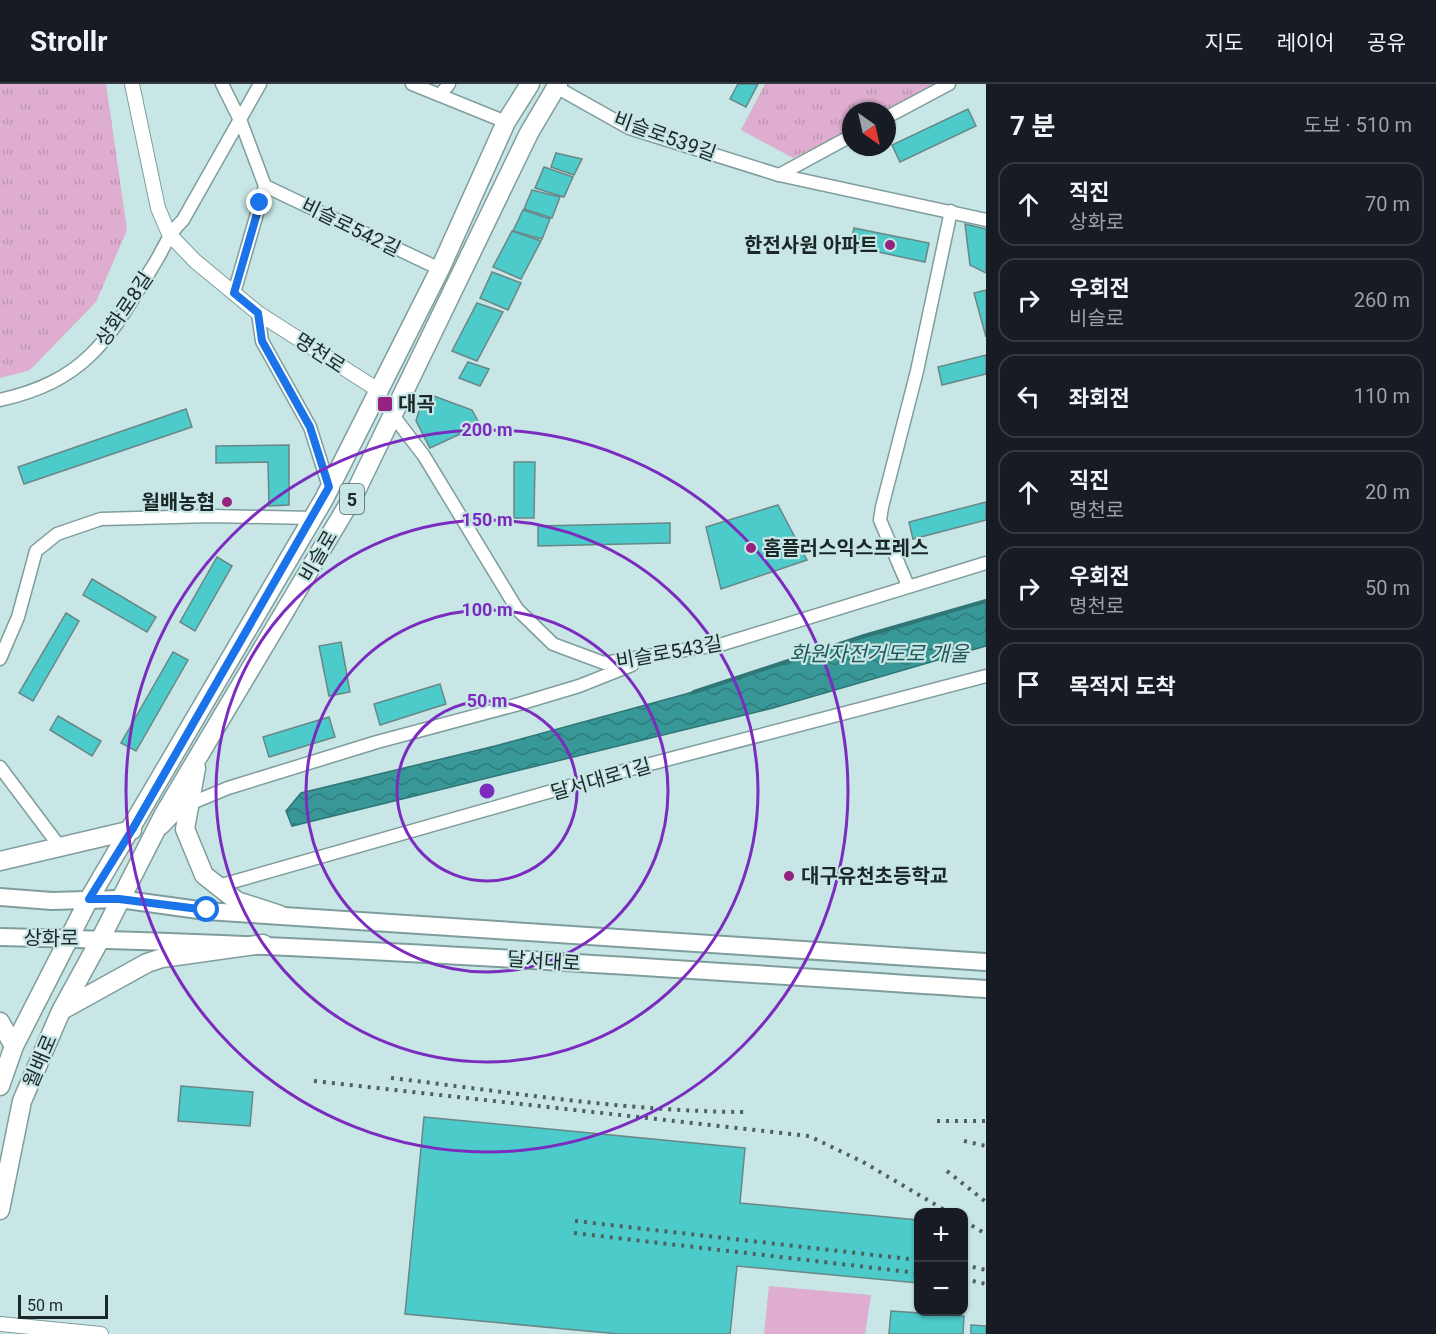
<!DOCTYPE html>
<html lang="ko">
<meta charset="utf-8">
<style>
body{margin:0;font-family:Roboto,"Noto Sans KR",sans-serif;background:#20242c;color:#f1f3f6}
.controls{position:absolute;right:18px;bottom:18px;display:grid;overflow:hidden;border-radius:12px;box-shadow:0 2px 4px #0004}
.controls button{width:54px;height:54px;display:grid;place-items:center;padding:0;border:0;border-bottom:2px solid #363941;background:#171b24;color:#f1f3f6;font:30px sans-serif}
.compass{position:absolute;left:842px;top:18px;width:54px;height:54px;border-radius:50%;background:#171b24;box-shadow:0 2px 4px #0004;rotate:146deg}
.scale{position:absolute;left:18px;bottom:15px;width:90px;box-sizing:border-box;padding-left:6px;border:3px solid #1c2828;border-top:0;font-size:16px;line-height:21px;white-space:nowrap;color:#1c2828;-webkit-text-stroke:4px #c7e6e5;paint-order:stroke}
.stop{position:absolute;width:18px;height:18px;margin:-14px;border:4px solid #1a73e8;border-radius:50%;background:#fff}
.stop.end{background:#1a73e8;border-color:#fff;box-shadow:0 2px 6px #0008}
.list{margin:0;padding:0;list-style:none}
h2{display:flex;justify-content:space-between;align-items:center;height:78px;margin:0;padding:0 24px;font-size:26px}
h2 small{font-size:20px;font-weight:400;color:#9ea1a6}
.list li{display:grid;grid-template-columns:39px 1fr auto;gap:18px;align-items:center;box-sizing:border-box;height:84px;margin:0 12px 12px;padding:0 12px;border:2px solid #363941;border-radius:18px}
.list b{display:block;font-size:22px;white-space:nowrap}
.list p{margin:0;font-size:20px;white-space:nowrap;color:#9ea1a6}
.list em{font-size:20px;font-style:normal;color:#9ea1a6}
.icon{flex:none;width:33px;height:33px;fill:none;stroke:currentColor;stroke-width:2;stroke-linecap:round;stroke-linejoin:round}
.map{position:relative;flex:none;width:986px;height:1250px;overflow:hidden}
header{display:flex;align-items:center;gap:36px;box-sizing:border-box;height:84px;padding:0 30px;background:#171b24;border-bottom:2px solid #363941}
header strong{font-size:28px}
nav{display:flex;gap:33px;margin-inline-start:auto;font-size:21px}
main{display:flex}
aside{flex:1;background:#171b24}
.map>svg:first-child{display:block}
.park{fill:url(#park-tufts)}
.pitch{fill:#deadcf}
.water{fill:url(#water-waves);stroke:#307676;stroke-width:1.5}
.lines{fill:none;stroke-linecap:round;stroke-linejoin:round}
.stream{stroke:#307676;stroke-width:4}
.building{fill:#4ccbca;stroke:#698786;stroke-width:1.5}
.minor-casing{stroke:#7f9d9c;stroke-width:15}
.tertiary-casing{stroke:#7f9d9c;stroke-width:16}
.secondary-casing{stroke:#7f9d9c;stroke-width:20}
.primary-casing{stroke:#7f9d9c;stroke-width:21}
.minor{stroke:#fff;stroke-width:12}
.tertiary{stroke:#fff;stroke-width:14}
.secondary{stroke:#fff;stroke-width:16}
.primary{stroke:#fff;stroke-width:18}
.rail{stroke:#4e605f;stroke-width:4;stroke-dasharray:3 6;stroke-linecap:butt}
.route{stroke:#1a73e8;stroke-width:8}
.ring{fill:none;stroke:#7b2cbf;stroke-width:3}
.poi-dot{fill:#96227f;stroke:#c7e6e5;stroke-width:2}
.labels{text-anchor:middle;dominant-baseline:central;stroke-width:4.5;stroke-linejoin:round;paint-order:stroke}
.shield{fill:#c7e6e5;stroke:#4f6161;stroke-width:1.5}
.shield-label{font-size:18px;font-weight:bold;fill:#1c2828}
.street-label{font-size:20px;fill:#1c2828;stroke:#c7e6e5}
.poi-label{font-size:20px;font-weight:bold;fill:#1c2828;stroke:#c7e6e5;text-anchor:start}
.water-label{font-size:21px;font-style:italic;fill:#225757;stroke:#c7e6e5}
.centre{fill:#7b2cbf;stroke:#c7e6e5;stroke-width:3}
.ring-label{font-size:18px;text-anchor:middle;font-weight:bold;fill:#7b2cbf;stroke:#c7e6e5;stroke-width:4.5;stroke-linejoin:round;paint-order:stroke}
</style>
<header>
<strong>Strollr</strong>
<nav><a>지도</a><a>레이어</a><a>공유</a></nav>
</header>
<main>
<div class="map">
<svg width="986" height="1250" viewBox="0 0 986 1250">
<defs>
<pattern id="park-tufts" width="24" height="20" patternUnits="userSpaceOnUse" patternTransform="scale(1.5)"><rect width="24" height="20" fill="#deadcf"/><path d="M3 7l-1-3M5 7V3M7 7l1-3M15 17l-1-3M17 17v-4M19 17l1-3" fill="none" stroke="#be95b2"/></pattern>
<pattern id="water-waves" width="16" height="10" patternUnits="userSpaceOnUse" patternTransform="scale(1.5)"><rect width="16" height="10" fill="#389897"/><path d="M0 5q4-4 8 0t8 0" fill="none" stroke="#2e7c7b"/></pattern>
</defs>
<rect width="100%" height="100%" fill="#c7e6e5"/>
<g class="park">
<polygon points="0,0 106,0 127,146 96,218 30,286 0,294"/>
<polygon points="765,0 952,0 887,27 851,27 851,47 793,74 741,46"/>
</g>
<polygon class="pitch" points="769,1202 871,1211 865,1250 764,1250"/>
<polygon class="water" points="986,517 986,562 773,624 292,742 286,727 301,709 495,662 686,610 864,552"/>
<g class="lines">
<polyline class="stream" points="694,608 864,552 986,517"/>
</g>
<g class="building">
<polygon points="738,0 758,0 746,23 730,15"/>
<polygon points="968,25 976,42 900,78 892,61"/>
<polygon points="556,69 582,75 574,91 551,83"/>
<polygon points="544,83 573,93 564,113 535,104"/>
<polygon points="532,106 560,113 552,134 524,125"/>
<polygon points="523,126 550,135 542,155 513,147"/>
<polygon points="965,140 986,145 986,189 970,181"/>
<polygon points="854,144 929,159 925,178 850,162"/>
<polygon points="512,147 541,157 521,195 493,183"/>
<polygon points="492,188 521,199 508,226 480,214"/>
<polygon points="986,206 986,253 974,209"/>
<polygon points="477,219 503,228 477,277 452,267"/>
<polygon points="986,271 986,290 942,301 938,283"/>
<polygon points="468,278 489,285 480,302 459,294"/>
<polygon points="431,311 472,326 480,341 430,364 416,337 422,317"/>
<polygon points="186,325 192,343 24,400 18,383"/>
<polygon points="289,361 289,421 269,422 268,378 216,379 216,362"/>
<polygon points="514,378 535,378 534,434 514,434"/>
<polygon points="986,418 986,436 913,455 909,438"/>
<polygon points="778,421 807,476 721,505 706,443"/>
<polygon points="670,439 670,459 538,462 538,442"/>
<polygon points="217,473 232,482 195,547 180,538"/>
<polygon points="92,495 156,533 147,548 83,511"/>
<polygon points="66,529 79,537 33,617 19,609"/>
<polygon points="341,558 350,608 329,612 319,562"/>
<polygon points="173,568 188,576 136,667 121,659"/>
<polygon points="440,600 446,620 380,641 374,620"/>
<polygon points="58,632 101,657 92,672 50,646"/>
<polygon points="329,633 335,653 269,673 263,653"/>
<polygon points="181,1002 253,1008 250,1042 178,1037"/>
<polygon points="424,1033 745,1064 740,1119 918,1136 918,1199 737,1182 730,1250 619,1250 405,1230"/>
<polygon points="891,1227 964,1232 963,1250 889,1250"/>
<polygon points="971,1241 986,1242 986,1250 971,1250"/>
</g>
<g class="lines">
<g class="minor-casing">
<g id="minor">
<polyline points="222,0 241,38 265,102 440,185"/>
<polyline points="412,0 506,38"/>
<polyline points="556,3 629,44 779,91 986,136"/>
<polyline points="440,11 449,0"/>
<polyline points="887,33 949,0"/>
<polyline points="779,91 851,52"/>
<polyline points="234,209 265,102"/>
<polyline points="258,229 262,257 310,343 329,403"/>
<path d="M0,316C88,296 109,254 153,182C164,165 168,150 183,136L260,0"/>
<polyline points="392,330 424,372 517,525 553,560 604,579 723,560 986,479"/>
<polyline points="906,497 880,436 882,423 917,287 951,127"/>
<polyline points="0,575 18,533 36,467 57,450 101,435 211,432 312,434"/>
<polyline points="0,683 60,763"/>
<polyline points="162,744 182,723 228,704 377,658 519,620 579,602 632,581"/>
<polyline points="218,802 612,690 986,592"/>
</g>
</g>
<g class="tertiary-casing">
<g id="tertiary">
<polyline points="132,0 158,124 169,150 195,177 258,229 378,306"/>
<polyline points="0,1240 101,1250"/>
</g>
</g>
<g class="secondary-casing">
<g id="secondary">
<polyline points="0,813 52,817 119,815 206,827 986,878"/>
<path d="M0,853C329,860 657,884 986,905"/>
</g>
</g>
<g class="primary-casing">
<g id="primary">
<polyline points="196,684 185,745 204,791 237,817 280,831"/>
<polyline points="0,777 132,746"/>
<polyline points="62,926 147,879 162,874 263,860"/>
<polyline points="0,938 14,962"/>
<polyline points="0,1002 14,962 89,815 324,415 440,185 506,38 530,0"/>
<polyline points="0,1126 22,1017 61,927 101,854 164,730 354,411 529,49 558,0"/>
</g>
</g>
<use href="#minor" class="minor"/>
<use href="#tertiary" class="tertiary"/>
<use href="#secondary" class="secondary"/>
<use href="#primary" class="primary"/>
<g class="rail">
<path d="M391,994C510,1008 630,1028 749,1028"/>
<polyline points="314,997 809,1052 863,1078 948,1128"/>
<polyline points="937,1037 986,1037"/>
<polyline points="964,1057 986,1062"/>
<polyline points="947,1087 986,1118"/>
<polyline points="575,1137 918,1176"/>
<polyline points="964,1137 986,1150"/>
<polyline points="574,1149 918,1189"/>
<polyline points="964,1181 986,1186"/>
<polyline points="964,1195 986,1200"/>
</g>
</g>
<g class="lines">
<polyline class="route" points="207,826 119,815 89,815 132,746 329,403 310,343 262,257 258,229 234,209 260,119"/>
</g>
<g class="ring">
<circle cx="487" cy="707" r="90"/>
<circle cx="487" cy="707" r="181"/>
<circle cx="487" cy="707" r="271"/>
<circle cx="487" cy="707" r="361"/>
</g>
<g class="poi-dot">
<circle cx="890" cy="161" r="6"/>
<rect x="377" y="312" width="16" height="16" rx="3"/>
<circle cx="227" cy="418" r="6"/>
<circle cx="751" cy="464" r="6"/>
<circle cx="789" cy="792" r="6"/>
</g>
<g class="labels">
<rect class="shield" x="340" y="400" width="24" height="30" rx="4.5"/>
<g class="shield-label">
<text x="352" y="415">5</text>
</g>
<g class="street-label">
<text transform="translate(665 52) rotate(20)">비슬로539길</text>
<text transform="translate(351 143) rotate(26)">비슬로542길</text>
<text transform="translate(124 225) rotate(-56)">상화로8길</text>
<text transform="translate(320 269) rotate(33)">명천로</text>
<text transform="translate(318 472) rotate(-60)">비슬로</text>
<text transform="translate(669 568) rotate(-10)">비슬로543길</text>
<text transform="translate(601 695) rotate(-16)">달서대로1길</text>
<text x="51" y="854">상화로</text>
<text transform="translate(544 877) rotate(4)">달서대로</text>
<text transform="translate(40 977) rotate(-67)">월배로</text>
</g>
<g class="poi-label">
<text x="878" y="161" text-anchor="end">한전사원 아파트</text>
<text x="398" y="320">대곡</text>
<text x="215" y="418" text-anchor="end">월배농협</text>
<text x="763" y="464">홈플러스익스프레스</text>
<text x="801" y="792">대구유천초등학교</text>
</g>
<g class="water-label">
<text x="879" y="570">화원자전거도로 개울</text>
</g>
</g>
<circle cx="487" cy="707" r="9" class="centre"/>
<g class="ring-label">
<text x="487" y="352">200 m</text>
<text x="487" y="442">150 m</text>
<text x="487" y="532">100 m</text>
<text x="487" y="623">50 m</text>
</g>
</svg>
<div class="controls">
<button>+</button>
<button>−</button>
</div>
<svg class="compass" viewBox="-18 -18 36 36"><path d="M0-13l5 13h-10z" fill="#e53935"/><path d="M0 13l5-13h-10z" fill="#9ea1a6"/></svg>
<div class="scale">50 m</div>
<div class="stop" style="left:207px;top:826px"></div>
<div class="stop end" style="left:260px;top:119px"></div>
</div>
<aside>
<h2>7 분<small>도보 · 510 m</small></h2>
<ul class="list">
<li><svg class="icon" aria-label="ahead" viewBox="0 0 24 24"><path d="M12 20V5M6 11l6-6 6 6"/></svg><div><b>직진</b><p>상화로</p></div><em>70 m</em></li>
<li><svg class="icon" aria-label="right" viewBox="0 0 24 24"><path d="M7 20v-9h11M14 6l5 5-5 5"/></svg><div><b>우회전</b><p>비슬로</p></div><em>260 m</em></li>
<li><svg class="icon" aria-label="left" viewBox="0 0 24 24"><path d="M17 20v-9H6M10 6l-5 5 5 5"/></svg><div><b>좌회전</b></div><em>110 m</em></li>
<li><svg class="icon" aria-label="ahead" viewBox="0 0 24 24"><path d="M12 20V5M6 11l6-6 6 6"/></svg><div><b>직진</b><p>명천로</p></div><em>20 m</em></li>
<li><svg class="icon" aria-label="right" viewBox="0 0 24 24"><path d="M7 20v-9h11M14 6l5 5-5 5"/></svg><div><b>우회전</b><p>명천로</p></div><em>50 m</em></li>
<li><svg class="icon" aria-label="arrive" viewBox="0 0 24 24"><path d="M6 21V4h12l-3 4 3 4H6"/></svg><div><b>목적지 도착</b></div></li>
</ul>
</aside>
</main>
